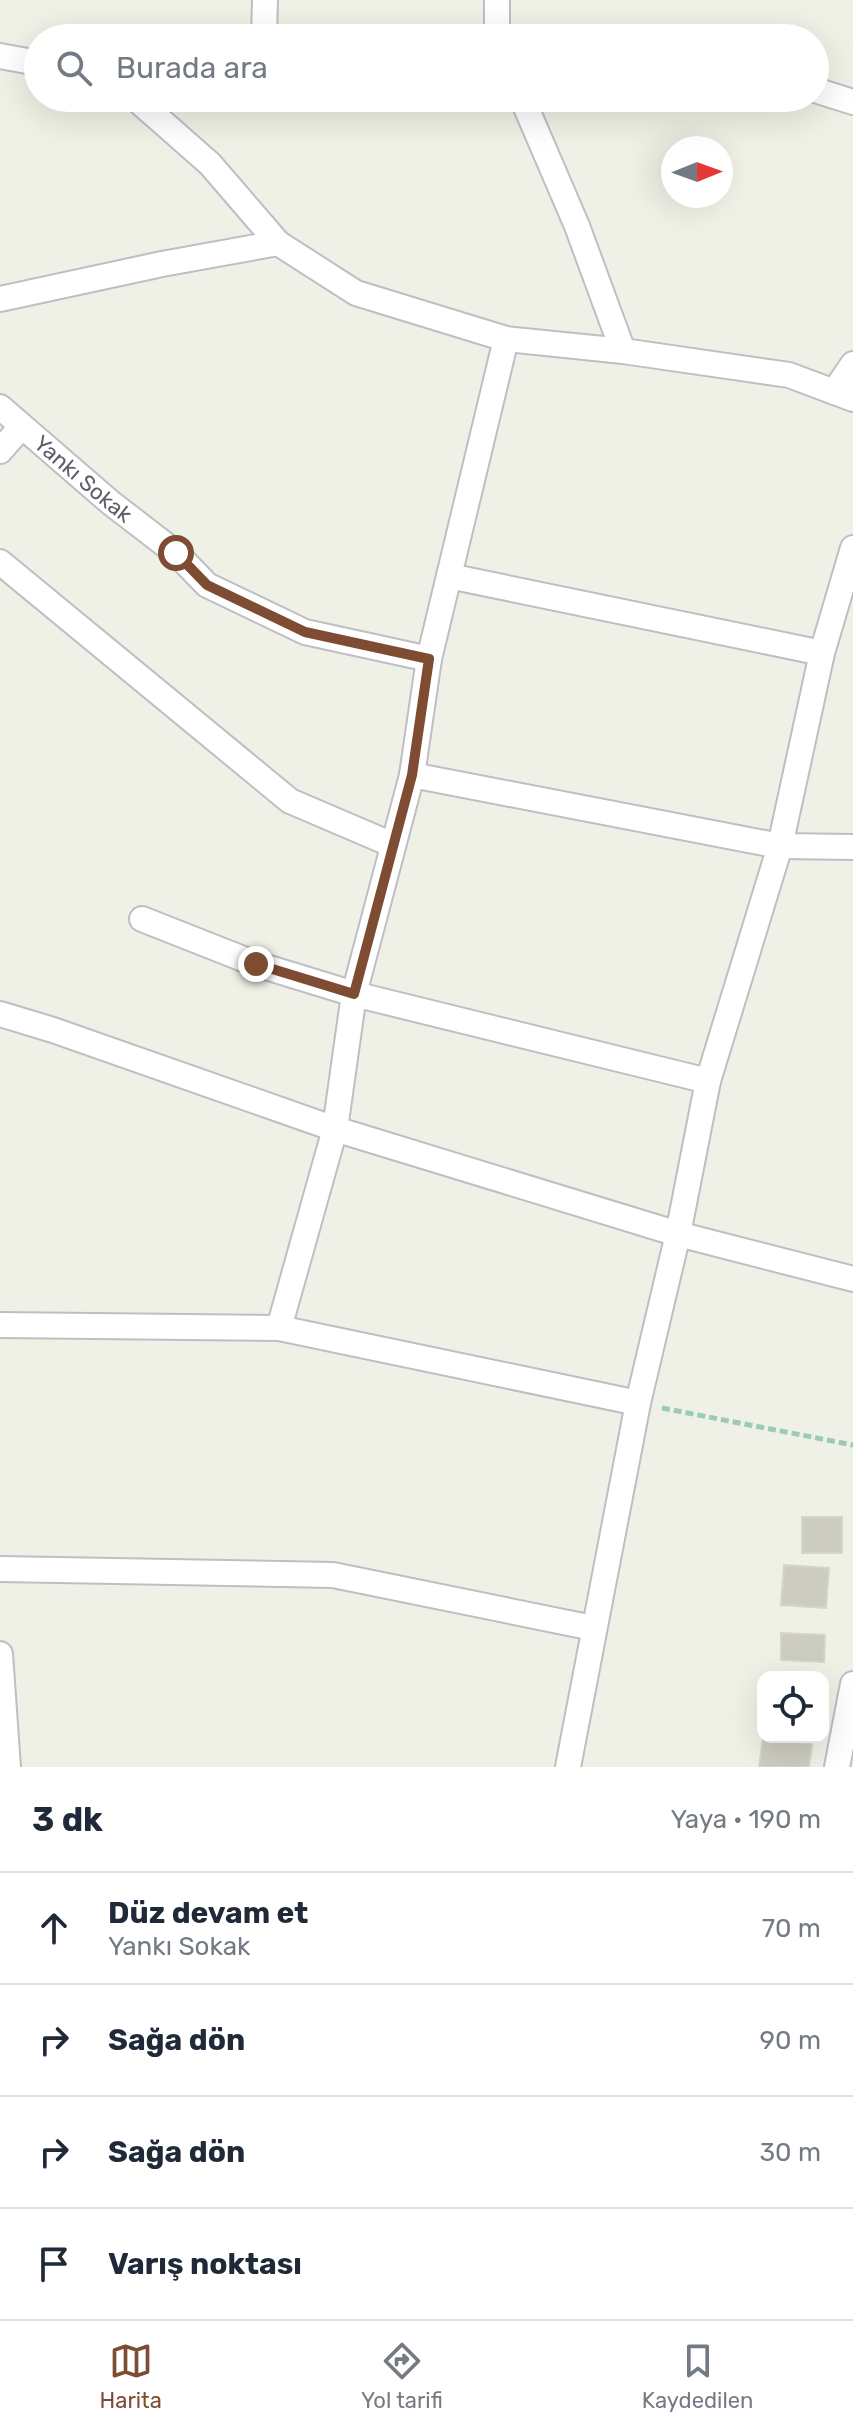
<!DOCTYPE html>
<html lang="tr">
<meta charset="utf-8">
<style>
body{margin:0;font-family:Rubik,sans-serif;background:#f6f6f7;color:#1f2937}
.controls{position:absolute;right:24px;bottom:24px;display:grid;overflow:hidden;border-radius:16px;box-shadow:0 8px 32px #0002}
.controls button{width:72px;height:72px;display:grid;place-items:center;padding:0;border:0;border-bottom:2px solid #e0e1e3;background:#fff;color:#1f2937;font:40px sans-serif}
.compass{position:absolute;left:661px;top:136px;width:72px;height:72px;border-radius:50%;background:#fff;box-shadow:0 8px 32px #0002;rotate:89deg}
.stop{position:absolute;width:24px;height:24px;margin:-18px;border:6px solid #7d4c32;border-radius:50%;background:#fff}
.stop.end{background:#7d4c32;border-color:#fff;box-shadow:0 2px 8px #0008}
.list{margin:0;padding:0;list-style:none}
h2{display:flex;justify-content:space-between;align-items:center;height:104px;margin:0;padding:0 32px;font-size:34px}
h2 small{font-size:26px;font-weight:400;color:#747a83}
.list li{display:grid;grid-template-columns:52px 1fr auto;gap:24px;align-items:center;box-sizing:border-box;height:112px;padding:0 32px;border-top:2px solid #e0e1e3}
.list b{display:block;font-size:30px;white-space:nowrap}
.list p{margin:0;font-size:26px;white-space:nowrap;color:#747a83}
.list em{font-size:26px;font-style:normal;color:#747a83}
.icon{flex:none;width:44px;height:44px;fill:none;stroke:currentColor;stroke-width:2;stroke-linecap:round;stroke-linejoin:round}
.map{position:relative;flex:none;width:853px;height:1767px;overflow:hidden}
.search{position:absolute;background:#fff;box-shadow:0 8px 32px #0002;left:24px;right:24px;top:24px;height:88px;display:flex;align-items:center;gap:20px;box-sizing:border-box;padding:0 28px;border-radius:44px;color:#747a83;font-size:30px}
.sheet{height:552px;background:#fff}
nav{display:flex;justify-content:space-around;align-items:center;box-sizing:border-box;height:112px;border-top:2px solid #e0e1e3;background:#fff;font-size:22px;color:#747a83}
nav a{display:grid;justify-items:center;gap:4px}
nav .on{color:#7d4c32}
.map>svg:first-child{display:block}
.building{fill:#ccccc2;stroke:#d6d6c4;stroke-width:2}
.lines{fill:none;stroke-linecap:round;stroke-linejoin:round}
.minor-casing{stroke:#bebec5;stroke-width:28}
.path{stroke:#9bcab6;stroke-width:5;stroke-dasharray:8 4;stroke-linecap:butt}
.minor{stroke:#fff;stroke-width:24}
.route{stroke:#7d4c32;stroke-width:10}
.labels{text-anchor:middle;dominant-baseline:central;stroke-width:7;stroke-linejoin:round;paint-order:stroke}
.street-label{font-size:22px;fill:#5e5f67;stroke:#fff}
</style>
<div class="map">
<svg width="853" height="1767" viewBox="0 0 853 1767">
<rect width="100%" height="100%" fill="#f0f1e6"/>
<g class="building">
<rect x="802" y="1517" width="40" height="36"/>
<polygon points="784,1565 829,1568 826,1608 781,1605"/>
<polygon points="781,1633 825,1635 824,1662 781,1660"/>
<polygon points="763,1738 812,1744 809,1767 759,1767"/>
</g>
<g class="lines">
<g class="minor-casing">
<g id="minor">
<polyline points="264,38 265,0"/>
<polyline points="497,38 497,0"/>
<polyline points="0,56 38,63"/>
<polyline points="815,90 853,102"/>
<polyline points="135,98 210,164 278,243 356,293 506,339 623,351 789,375 853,399"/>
<polyline points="522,98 577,226 623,351"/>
<polyline points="0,299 162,264 278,243"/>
<polyline points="506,339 429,659 412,775 354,994 335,1129 678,1234 853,1279"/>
<polyline points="834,392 853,364"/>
<path id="s1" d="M0,407L111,503L176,553L207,585L305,632L429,659"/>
<polyline points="0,451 21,427"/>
<polyline points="0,562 290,801 393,845"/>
<polyline points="449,576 822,653"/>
<polyline points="412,775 780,846 853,847"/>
<polyline points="142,919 256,964 354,994 708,1081"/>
<polyline points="0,1014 53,1030 335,1129 279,1328"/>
<polyline points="0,1325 279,1328 638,1403"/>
<polyline points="0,1569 333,1575 593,1628"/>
<polyline points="0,1654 8,1767"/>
<polyline points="568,1767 638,1403 678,1234 708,1081 780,846 822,653 853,548"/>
<polyline points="837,1767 853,1684"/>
</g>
</g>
<polyline class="path" points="662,1408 853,1445"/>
<use href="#minor" class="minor"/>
</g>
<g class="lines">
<polyline class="route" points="176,553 207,585 305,632 429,659 412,775 354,994 256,964"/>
</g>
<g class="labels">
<g class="street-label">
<text stroke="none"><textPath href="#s1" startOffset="110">Yankı Sokak</textPath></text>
</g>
</g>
</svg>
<div class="controls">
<button><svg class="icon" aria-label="locate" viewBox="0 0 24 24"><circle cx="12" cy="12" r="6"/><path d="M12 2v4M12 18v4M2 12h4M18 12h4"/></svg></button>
</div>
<svg class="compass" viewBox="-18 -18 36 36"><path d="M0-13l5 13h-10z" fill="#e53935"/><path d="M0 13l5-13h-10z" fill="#747a83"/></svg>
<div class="stop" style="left:176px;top:553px"></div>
<div class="stop end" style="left:256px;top:964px"></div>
<div class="search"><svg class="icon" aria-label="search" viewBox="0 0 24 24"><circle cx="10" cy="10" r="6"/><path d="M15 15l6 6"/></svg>Burada ara</div>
</div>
<section class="sheet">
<h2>3 dk<small>Yaya · 190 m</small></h2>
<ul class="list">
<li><svg class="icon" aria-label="ahead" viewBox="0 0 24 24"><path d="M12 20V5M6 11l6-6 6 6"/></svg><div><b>Düz devam et</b><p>Yankı Sokak</p></div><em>70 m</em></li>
<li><svg class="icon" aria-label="right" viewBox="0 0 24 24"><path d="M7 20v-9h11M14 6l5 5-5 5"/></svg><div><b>Sağa dön</b></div><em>90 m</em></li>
<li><svg class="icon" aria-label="right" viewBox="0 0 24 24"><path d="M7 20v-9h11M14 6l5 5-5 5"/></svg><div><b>Sağa dön</b></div><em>30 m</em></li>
<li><svg class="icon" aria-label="arrive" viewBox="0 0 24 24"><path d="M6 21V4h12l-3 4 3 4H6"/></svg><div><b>Varış noktası</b></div></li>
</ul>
</section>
<nav>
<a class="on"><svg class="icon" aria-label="map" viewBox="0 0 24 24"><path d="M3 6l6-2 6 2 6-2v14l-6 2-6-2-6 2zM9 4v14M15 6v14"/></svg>Harita</a>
<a><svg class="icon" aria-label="directions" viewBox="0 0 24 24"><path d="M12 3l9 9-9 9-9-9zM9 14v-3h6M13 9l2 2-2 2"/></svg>Yol tarifi</a>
<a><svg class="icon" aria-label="saved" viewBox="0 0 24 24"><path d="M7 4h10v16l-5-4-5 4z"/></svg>Kaydedilen</a>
</nav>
